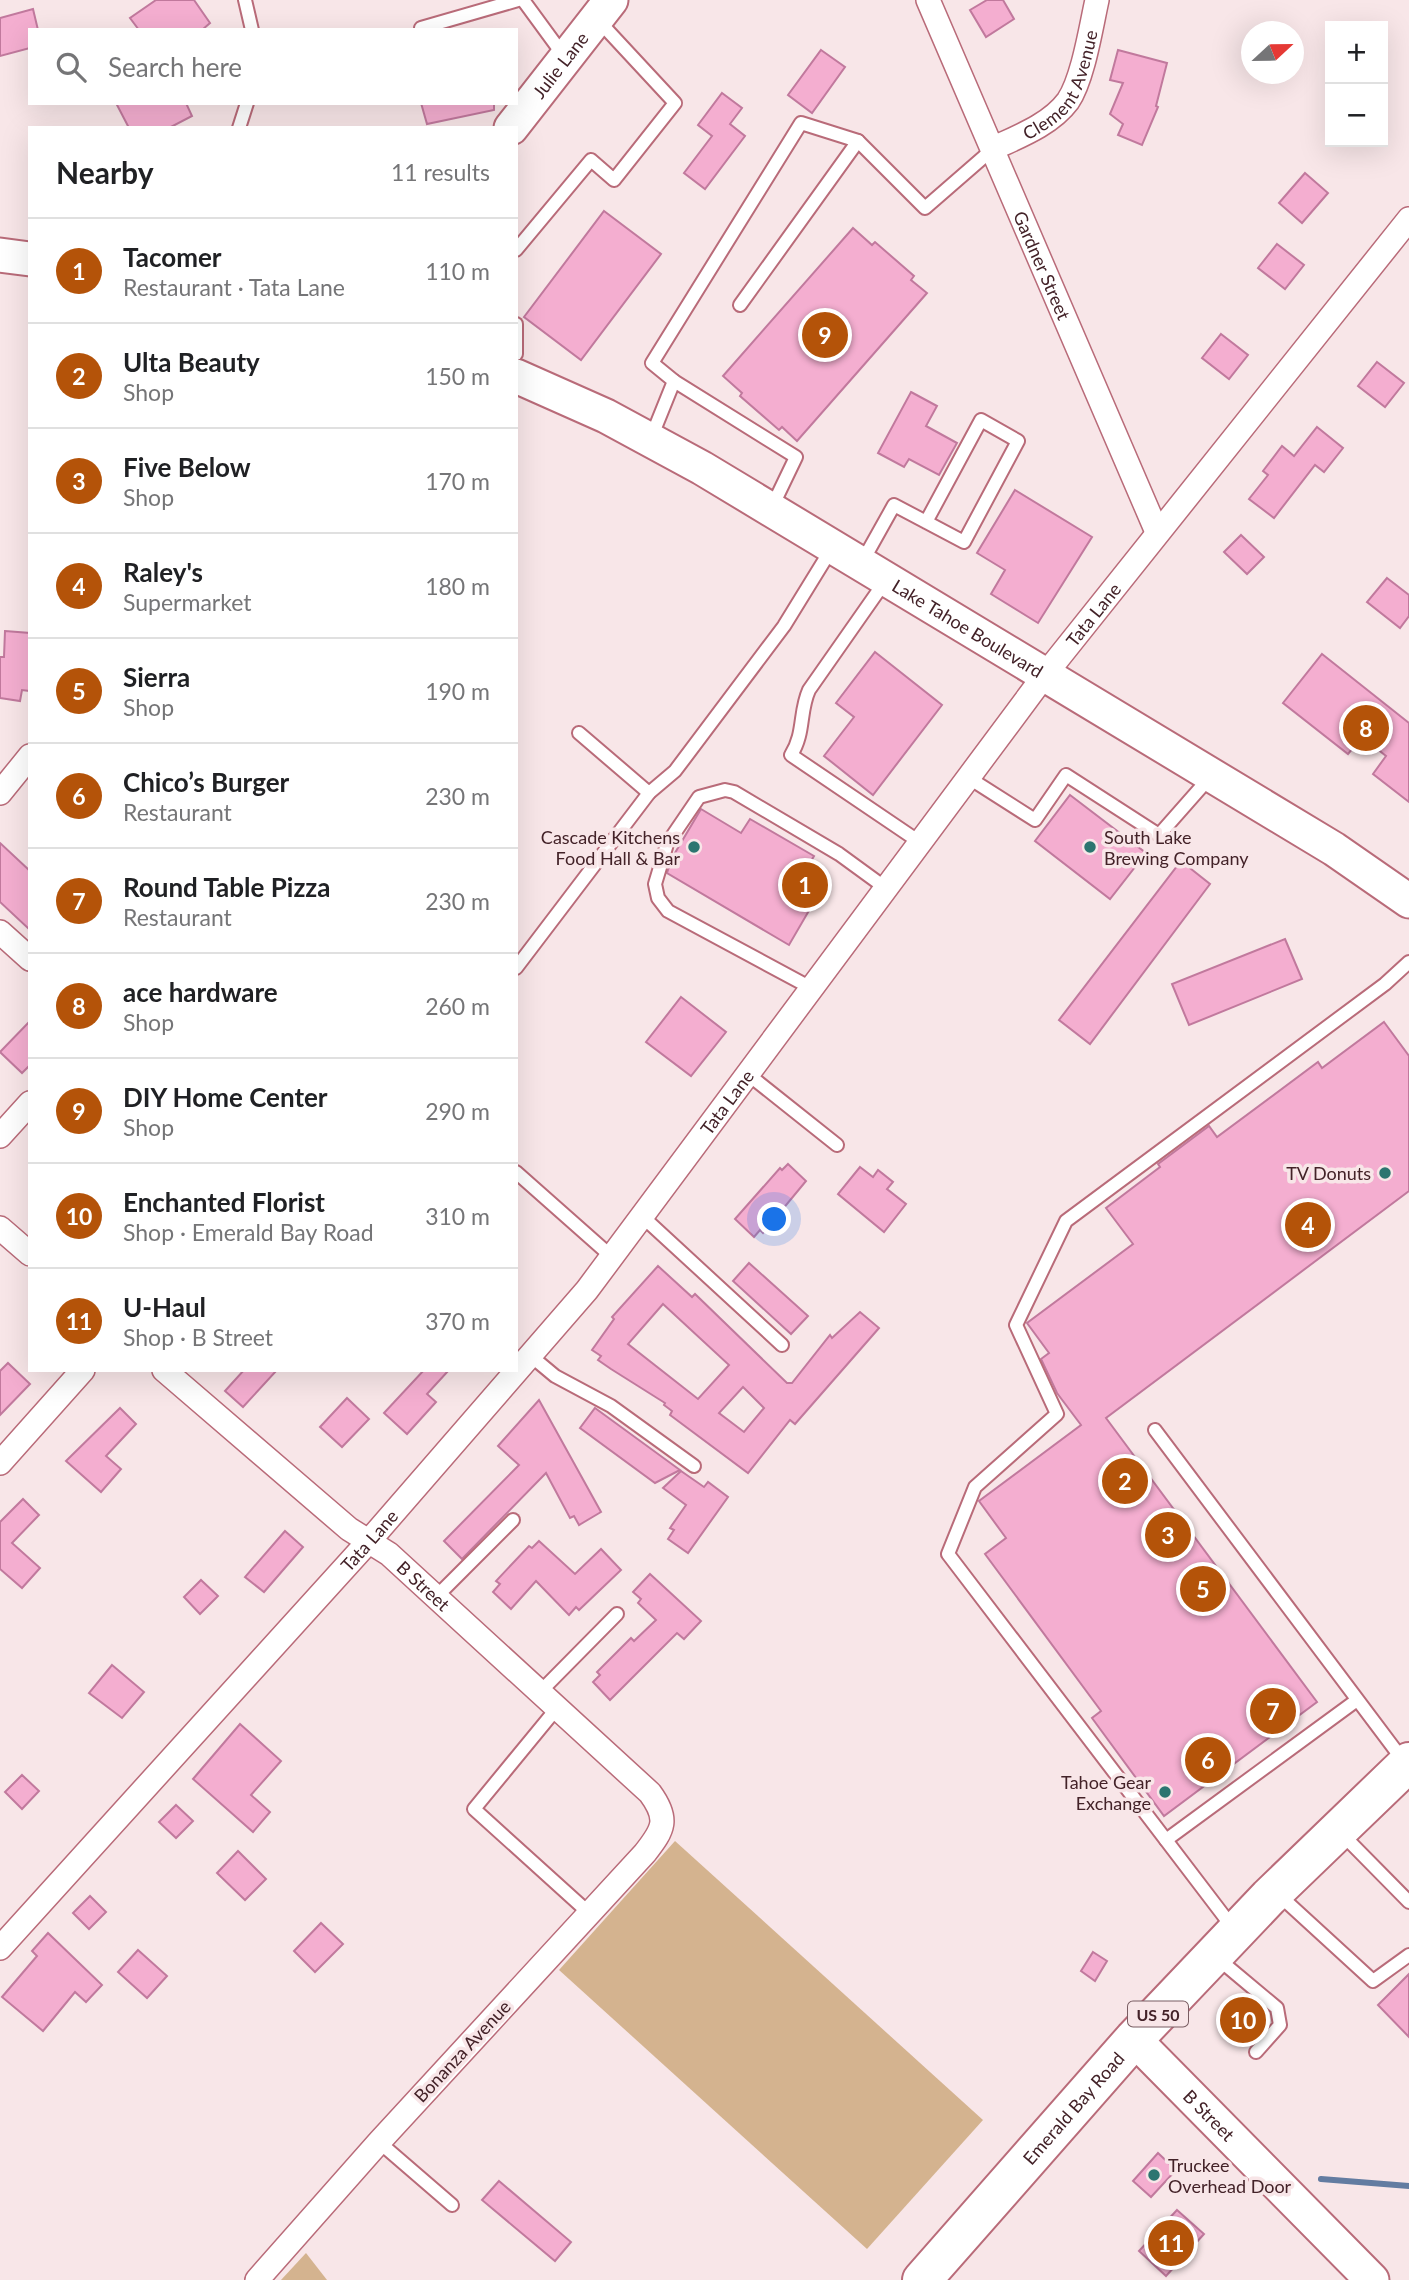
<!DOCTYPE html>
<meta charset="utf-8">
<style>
body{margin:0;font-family:Lato,sans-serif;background:#f6f6f6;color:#202124}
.controls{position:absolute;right:21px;top:21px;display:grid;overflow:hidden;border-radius:0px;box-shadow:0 7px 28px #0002}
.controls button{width:63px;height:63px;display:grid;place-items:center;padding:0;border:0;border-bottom:2px solid #e0e0e0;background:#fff;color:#202124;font:35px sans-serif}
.compass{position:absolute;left:1241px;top:21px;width:63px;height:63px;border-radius:50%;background:#fff;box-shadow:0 7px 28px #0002;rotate:68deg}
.you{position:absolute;left:775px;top:1220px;width:24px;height:24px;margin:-18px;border:5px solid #fff;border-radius:50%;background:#1a73e8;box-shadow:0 0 0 10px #1a73e833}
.badge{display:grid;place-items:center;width:46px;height:46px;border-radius:50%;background:#b45309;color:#fff;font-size:23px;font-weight:700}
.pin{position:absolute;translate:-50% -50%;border:4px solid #fff;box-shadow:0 2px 7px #0006}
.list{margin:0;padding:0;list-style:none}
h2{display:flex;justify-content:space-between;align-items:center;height:91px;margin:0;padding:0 28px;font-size:30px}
h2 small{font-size:23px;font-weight:400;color:#757577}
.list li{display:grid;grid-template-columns:46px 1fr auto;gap:21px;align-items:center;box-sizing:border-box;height:105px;padding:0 28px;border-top:2px solid #e0e0e0}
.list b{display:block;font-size:26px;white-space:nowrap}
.list p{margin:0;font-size:23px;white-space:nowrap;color:#757577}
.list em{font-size:23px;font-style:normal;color:#757577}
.icon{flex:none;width:38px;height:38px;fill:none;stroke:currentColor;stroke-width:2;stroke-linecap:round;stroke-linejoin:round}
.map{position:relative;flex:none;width:1409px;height:2280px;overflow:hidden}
.search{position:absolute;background:#fff;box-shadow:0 7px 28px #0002;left:28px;top:28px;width:490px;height:77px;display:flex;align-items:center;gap:18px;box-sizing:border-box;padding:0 24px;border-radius:0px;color:#757577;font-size:26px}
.panel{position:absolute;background:#fff;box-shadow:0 7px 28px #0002;left:28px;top:126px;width:490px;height:1246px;border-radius:0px}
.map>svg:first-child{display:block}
.green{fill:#d4b38f}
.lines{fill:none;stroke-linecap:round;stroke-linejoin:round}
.stream{stroke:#637ca1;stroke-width:6}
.building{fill:#f4aed0;stroke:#c1799d;stroke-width:2;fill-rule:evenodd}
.lane-casing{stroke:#b96b79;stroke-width:16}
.street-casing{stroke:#b96b79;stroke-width:26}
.secondary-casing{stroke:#b96b79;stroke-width:37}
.highway-casing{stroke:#b96b79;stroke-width:42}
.lane{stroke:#fff;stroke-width:12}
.street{stroke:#fff;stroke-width:23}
.secondary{stroke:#fff;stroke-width:33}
.highway{stroke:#fff;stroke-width:38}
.poi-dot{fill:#2c7570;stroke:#f8e6e8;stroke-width:2.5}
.labels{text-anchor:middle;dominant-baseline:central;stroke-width:7;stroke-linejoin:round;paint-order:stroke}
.shield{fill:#f8e6e8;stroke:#795d62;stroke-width:2}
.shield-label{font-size:16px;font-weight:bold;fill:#432228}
.street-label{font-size:18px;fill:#432228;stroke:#f8e6e8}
.poi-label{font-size:18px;fill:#432228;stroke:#f8e6e8;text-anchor:end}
</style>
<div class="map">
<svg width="1409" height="2280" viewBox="0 0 1409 2280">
<rect width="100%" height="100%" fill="#f8e6e8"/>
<g class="green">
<polygon points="675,1841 983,2120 867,2249 559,1970"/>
<polygon points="306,2253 327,2280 281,2280"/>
</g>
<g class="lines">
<polyline class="stream" points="1321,2179 1409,2186"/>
</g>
<g class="building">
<polygon points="156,0 194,0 210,23 202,30 139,30 130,18"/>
<polygon points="987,0 1003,0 1014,19 986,37 970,10"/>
<polygon points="33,9 38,30 30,30 30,48 0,56 0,18"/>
<polygon points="821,50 845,67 812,113 788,95"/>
<polygon points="1118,50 1167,63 1156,106 1158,107 1142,145 1118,135 1123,124 1110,114 1123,83 1110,80"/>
<polygon points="722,93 742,108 730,124 745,136 705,189 684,173 712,136 698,125"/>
<polygon points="116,103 186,103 192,116 169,128 129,128"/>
<polygon points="421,103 494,103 494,110 427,124"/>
<polygon points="1305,173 1328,193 1302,223 1279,203"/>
<polygon points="604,211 661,254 581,360 524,317"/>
<polygon points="853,228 872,245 875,242 914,276 911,280 927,293 797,441 782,427 779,430 740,396 742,393 723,376"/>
<polygon points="1277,244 1304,265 1285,289 1258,268"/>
<polygon points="1221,334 1248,355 1229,379 1202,358"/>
<polygon points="1377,362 1404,383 1385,407 1358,386"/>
<polygon points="911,392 937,406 926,426 957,443 939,475 909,459 904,467 878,453"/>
<polygon points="1317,427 1343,448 1324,472 1315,465 1274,518 1249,499 1268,475 1263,471 1282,446 1294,456"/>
<polygon points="1015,490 1092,537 1038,623 991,594 1005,570 977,553"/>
<polygon points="1241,535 1264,557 1247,574 1224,552"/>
<polygon points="1387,578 1409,595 1409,616 1400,628 1367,602"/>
<polygon points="5,631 30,633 30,691 22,690 20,701 0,698 0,657 4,657"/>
<polygon points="875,652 942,705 873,795 824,756 854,717 836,703"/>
<polygon points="1322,654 1409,723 1409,802 1373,774 1386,756 1362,737 1348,754 1283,703"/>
<polygon points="1070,795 1146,853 1110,899 1035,841"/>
<polygon points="701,809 741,833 750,819 814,856 805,871 825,883 789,945 667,873 672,858"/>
<polygon points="0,843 30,871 30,930 0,902"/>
<polygon points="1181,861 1210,884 1090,1044 1059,1020"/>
<polygon points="1285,939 1302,979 1189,1025 1172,984"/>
<polygon points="681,997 726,1032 691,1076 646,1042"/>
<polygon points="30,1021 30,1065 22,1073 0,1052"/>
<polygon points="1384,1022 1409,1056 1409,1191 1106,1418 1317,1702 1164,1816 1092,1718 1101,1711 985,1554 1006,1538 979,1501 1081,1425 1057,1393 1041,1359 1049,1353 1027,1323 1133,1244 1106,1208 1160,1167 1158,1164 1209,1126 1217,1137 1318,1062 1322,1068"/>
<polygon points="788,1164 806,1181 763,1233 760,1230 754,1237 735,1219 780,1168 782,1170"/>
<polygon points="860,1167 873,1177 878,1170 893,1182 887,1189 906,1204 884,1232 838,1194"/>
<polygon points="749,1263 808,1316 791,1334 733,1281"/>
<path d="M658,1266L692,1297L695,1294L787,1383H792L830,1335L832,1338L860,1312L879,1328L795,1424L790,1420L748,1473L670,1415L672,1411L664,1405L665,1403L611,1369L598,1360L601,1356L592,1350L614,1319L612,1317ZM663,1304L729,1365L698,1399L628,1344ZM743,1387L764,1408L744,1432L719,1413Z"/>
<polygon points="8,1363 30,1384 0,1415 0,1371"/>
<polygon points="244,1370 277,1370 243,1407 225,1391"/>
<polygon points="424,1370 449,1370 427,1394 436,1402 407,1434 384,1413"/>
<polygon points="347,1398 369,1419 342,1447 320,1427"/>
<polygon points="539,1400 601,1512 579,1525 574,1516 570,1518 546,1473 462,1559 444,1541 519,1465 498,1446"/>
<polygon points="120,1408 136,1424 106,1456 121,1469 101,1492 66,1461"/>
<polygon points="595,1408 680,1470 655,1483 580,1428"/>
<polygon points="681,1471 704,1487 708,1482 728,1497 688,1553 668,1539 674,1530 670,1528 686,1505 663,1488"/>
<polygon points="23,1499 39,1515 12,1543 40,1568 22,1588 0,1569 0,1522"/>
<polygon points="285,1531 303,1547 264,1592 245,1577"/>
<polygon points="539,1541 575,1574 601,1549 621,1570 579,1610 576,1607 569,1615 536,1581 511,1609 493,1592 500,1584 496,1581 529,1546 532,1548"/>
<polygon points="650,1574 701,1621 684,1639 677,1633 610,1700 593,1682 600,1675 597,1672 631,1638 634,1641 656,1620 638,1603 641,1599 633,1592"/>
<polygon points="201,1580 218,1596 200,1614 184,1597"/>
<polygon points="112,1665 144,1692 122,1718 89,1693"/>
<polygon points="240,1724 281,1761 251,1795 270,1812 253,1832 193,1779"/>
<polygon points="22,1775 39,1791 22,1809 5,1792"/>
<polygon points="176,1805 193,1821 176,1838 159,1822"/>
<polygon points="238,1851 266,1879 245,1900 217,1873"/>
<polygon points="90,1896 106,1912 89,1929 73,1913"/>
<polygon points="321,1923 343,1944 315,1972 294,1951"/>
<polygon points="48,1933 102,1985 86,2002 75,1992 43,2031 2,1997 37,1956 32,1951"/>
<polygon points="138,1950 167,1976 147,1998 118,1972"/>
<polygon points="1093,1952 1107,1961 1095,1981 1081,1971"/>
<polygon points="1409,1974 1409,2037 1378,2005"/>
<polygon points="1241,1999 1264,2022 1245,2041 1222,2018"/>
<polygon points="1158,2153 1176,2170 1151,2197 1133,2181"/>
<polygon points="499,2181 571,2242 555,2261 482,2200"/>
<polygon points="1177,2210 1204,2234 1166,2276 1139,2251"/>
</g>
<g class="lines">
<g class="lane-casing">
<g id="lane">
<polyline points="245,0 252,30"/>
<polyline points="523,0 564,56"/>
<polyline points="421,28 518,0"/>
<polyline points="239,128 247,103"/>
<polyline points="858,141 925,208 994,148"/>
<polyline points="516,250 591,160 614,180 675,103 597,19"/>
<polyline points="516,324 516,354"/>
<polyline points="674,381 796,457 772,507"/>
<polyline points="651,438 674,381 652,363 801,123 858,141 740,305"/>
<polyline points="861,564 894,505 964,542 1018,441 981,420 926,522"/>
<path d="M886,580L809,690C799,712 805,733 791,755L921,843"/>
<polyline points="579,733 649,793 675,771 784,626 832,548"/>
<polyline points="969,778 1035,820 1066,775 1159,835 1211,776"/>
<polyline points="516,968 649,793"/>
<polyline points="813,989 668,911 658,898 655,884 667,844 699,797 725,790 734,792 839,854 887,889"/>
<polyline points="749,1075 837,1145"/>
<polyline points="516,1172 612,1257"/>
<polyline points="643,1217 782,1345"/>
<polyline points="531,1356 555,1376 611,1406 694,1466"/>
<polyline points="1155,1430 1405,1763"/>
<polyline points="436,1597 513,1520"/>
<polyline points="540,1692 617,1614"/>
<polyline points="557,1708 474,1809 589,1913"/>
<polyline points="1341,1833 1409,1902"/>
<polyline points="1166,1840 1357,1700"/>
<polyline points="1278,1894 1373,1981 1409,1955"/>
<polyline points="1233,1928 948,1554 975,1487 1057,1414 1016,1325 1066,1221 1385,984 1409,962"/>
<polyline points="1216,1957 1277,2008 1280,2025 1256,2052"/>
<polyline points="379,2142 452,2205"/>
</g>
</g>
<g class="street-casing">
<g id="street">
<path id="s1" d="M928,0L1157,532"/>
<path id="s2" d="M994,148C1020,136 1051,124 1068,101C1083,79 1091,27 1097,0"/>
<polyline points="0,793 30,756"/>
<polyline points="0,932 30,959"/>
<polyline points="0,1136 30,1103"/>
<polyline points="0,1228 30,1254"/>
<path id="s3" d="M164,1370L349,1529L389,1554L650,1793C669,1819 664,1829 645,1853L379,2142L257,2280"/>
<polyline points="0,1463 83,1370"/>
<path id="s4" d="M0,1948L369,1541L587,1290L1044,676L1409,219"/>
</g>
</g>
<g class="secondary-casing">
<g id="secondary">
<path id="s5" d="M511,128L611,0"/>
<polyline points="0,255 30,259"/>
<path id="s6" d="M516,376L606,416L702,468L1334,849L1409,901"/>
<path id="s7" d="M1134,2039L1372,2280"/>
</g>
</g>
<g class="highway-casing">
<g id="highway">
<path id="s8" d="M922,2280L1134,2039L1269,1897L1409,1762"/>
</g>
</g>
<use href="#lane" class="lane"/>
<use href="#street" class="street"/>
<use href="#secondary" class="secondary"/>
<use href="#highway" class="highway"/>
</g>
<g class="poi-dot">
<circle cx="694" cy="847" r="7"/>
<circle cx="1090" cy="847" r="7"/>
<circle cx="1385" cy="1173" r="7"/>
<circle cx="1165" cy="1792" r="7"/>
<circle cx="1154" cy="2175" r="7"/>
</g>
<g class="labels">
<rect class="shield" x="1128" y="2001.5" width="60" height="25" rx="5"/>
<g class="shield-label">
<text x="1158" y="2014">US 50</text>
</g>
<g class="street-label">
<text stroke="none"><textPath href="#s5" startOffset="80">Julie Lane</textPath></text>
<text stroke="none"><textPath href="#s2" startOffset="98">Clement Avenue</textPath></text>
<text stroke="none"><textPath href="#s1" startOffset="289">Gardner Street</textPath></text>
<text stroke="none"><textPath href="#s4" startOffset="1726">Tata Lane</textPath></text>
<text stroke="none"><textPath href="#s6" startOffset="518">Lake Tahoe Boulevard</textPath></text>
<text stroke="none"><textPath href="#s4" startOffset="1116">Tata Lane</textPath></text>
<text stroke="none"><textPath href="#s4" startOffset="550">Tata Lane</textPath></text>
<text stroke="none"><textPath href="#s3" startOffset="338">B Street</textPath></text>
<text transform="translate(462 2051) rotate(-47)">Bonanza Avenue</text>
<text stroke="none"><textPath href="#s8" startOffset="229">Emerald Bay Road</textPath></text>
<text stroke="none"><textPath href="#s7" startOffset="107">B Street</textPath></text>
</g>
<g class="poi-label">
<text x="680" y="837">Cascade Kitchens<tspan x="680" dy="21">Food Hall &amp; Bar</tspan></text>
<text x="1104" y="837" text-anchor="start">South Lake<tspan x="1104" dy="21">Brewing Company</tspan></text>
<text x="1371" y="1173">TV Donuts</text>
<text x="1151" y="1782">Tahoe Gear<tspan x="1151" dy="21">Exchange</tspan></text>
<text x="1168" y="2165" text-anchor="start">Truckee<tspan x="1168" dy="21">Overhead Door</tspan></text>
</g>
</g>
</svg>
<div class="controls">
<button>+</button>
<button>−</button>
</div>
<svg class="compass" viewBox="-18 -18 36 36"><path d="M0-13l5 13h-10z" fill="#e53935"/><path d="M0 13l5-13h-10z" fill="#757577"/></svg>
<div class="you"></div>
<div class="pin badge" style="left:805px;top:885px">1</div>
<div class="pin badge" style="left:1125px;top:1481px">2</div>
<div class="pin badge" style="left:1168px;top:1535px">3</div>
<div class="pin badge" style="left:1308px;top:1225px">4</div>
<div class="pin badge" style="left:1203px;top:1589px">5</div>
<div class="pin badge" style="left:1208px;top:1760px">6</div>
<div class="pin badge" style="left:1273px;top:1711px">7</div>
<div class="pin badge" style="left:1366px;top:728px">8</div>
<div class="pin badge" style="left:825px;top:335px">9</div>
<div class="pin badge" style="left:1243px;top:2020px">10</div>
<div class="pin badge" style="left:1171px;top:2243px">11</div>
<div class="search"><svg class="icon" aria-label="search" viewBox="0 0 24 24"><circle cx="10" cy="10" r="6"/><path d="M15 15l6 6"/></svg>Search here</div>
<section class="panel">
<h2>Nearby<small>11 results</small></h2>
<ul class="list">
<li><span class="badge">1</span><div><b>Tacomer</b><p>Restaurant · Tata Lane</p></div><em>110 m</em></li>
<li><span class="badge">2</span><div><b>Ulta Beauty</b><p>Shop</p></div><em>150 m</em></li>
<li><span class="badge">3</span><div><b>Five Below</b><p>Shop</p></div><em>170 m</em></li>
<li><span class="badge">4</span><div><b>Raley's</b><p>Supermarket</p></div><em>180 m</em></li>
<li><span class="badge">5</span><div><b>Sierra</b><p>Shop</p></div><em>190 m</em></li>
<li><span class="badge">6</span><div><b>Chico’s Burger</b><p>Restaurant</p></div><em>230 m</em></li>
<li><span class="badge">7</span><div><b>Round Table Pizza</b><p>Restaurant</p></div><em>230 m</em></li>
<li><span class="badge">8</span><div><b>ace hardware</b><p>Shop</p></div><em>260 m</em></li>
<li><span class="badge">9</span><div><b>DIY Home Center</b><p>Shop</p></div><em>290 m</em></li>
<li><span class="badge">10</span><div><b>Enchanted Florist</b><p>Shop · Emerald Bay Road</p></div><em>310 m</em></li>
<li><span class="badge">11</span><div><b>U-Haul</b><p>Shop · B Street</p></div><em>370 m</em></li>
</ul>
</section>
</div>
